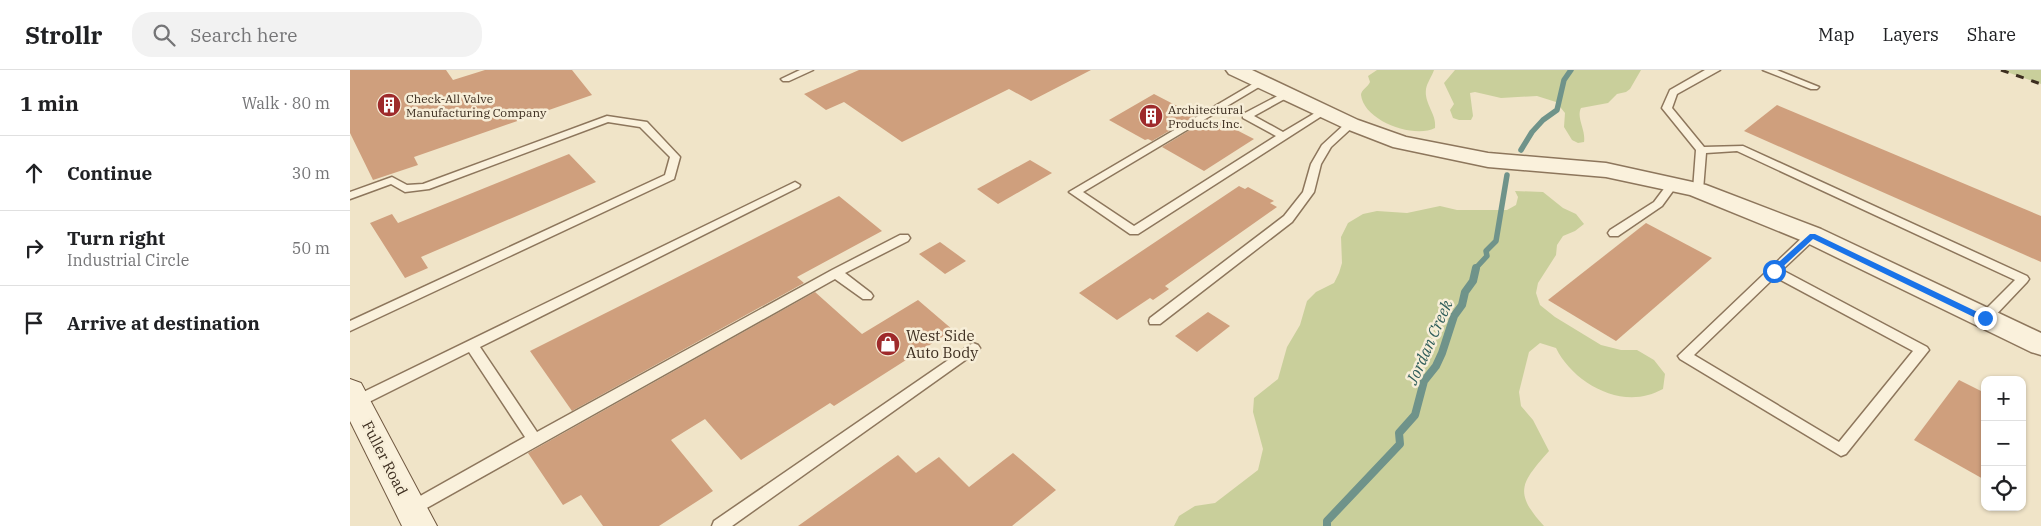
<!DOCTYPE html>
<meta charset="utf-8">
<style>
body{margin:0;font-family:"IBM Plex Serif",serif;background:#f2f2f2;color:#202124}
.controls{position:absolute;right:15px;bottom:15px;display:grid;overflow:hidden;border-radius:10px;box-shadow:0 1px 4px #0004}
.controls button{width:45px;height:45px;display:grid;place-items:center;padding:0;border:0;border-bottom:1px solid #e0e0e0;background:#fff;color:#202124;font:25px sans-serif}
.stop{position:absolute;width:15px;height:15px;margin:-11px;border:4px solid #1a73e8;border-radius:50%;background:#fff}
.stop.end{background:#1a73e8;border-color:#fff;box-shadow:0 1px 5px #0008}
.list{margin:0;padding:0;list-style:none}
h2{display:flex;justify-content:space-between;align-items:center;height:65px;margin:0;padding:0 20px;font-size:21px}
h2 small{font-size:16px;font-weight:400;color:#757577}
.list li{display:grid;grid-template-columns:32px 1fr auto;gap:15px;align-items:center;box-sizing:border-box;height:75px;padding:0 20px;border-top:1px solid #e0e0e0}
.list b{display:block;font-size:19px;white-space:nowrap}
.list p{margin:0;font-size:16px;white-space:nowrap;color:#757577}
.list em{font-size:16px;font-style:normal;color:#757577}
.icon{flex:none;width:28px;height:28px;fill:none;stroke:currentColor;stroke-width:2;stroke-linecap:round;stroke-linejoin:round}
.map{position:relative;flex:none;width:1691px;height:456px;overflow:hidden}
header{display:flex;align-items:center;gap:30px;box-sizing:border-box;height:70px;padding:0 25px;background:#fff;border-bottom:1px solid #e0e0e0}
header strong{font-size:24px}
nav{display:flex;gap:28px;margin-inline-start:auto;font-size:18px}
.search{width:350px;height:45px;background:#f2f2f2;display:flex;align-items:center;gap:12px;box-sizing:border-box;padding:0 18px;border-radius:20px;color:#757577;font-size:19px}
main{display:flex}
aside{flex:1;background:#fff}
.map>svg:first-child{display:block}
.green{fill:#c9cf9b}
.lines{fill:none;stroke-linecap:round;stroke-linejoin:round}
.stream-far1{stroke:#6f938a;stroke-width:5.5}
.stream{stroke:#6f938a;stroke-width:8}
.building{fill:#cf9f7d}
.lane-casing{stroke:#8d765c;stroke-width:3}
.street-casing{stroke:#8d765c;stroke-width:3}
.secondary-casing{stroke:#6f573f;stroke-width:2}
.lane{fill:#faf1dc;fill-rule:evenodd}
.street{fill:#faf1dc;fill-rule:evenodd}
.secondary{fill:#faf1dc;fill-rule:evenodd}
.rail{stroke:#3d2e20;stroke-width:3;stroke-dasharray:8 8;stroke-linecap:butt}
.route{fill:#1a73e8}
.labels{text-anchor:middle;dominant-baseline:central;stroke-width:5;stroke-linejoin:round;paint-order:stroke}
.far-poi-label{font-size:12px;fill:#3d2e20;stroke:#f7eed8;text-anchor:start}
.poi-label{font-size:15px;fill:#3d2e20;stroke:#f7eed8;text-anchor:start}
.street-label{font-size:15px;fill:#3d2e20;stroke:#f7eed8}
.water-label{font-size:16px;font-style:italic;fill:#2f5d5a;stroke:#f7eed8}
</style>
<header>
<strong>Strollr</strong>
<div class="search"><svg class="icon" aria-label="search" viewBox="0 0 24 24"><circle cx="10" cy="10" r="6"/><path d="M15 15l6 6"/></svg>Search here</div>
<nav><a>Map</a><a>Layers</a><a>Share</a></nav>
</header>
<main>
<aside>
<h2>1 min<small>Walk · 80 m</small></h2>
<ul class="list">
<li><svg class="icon" aria-label="ahead" viewBox="0 0 24 24"><path d="M12 20V5M6 11l6-6 6 6"/></svg><div><b>Continue</b></div><em>30 m</em></li>
<li><svg class="icon" aria-label="right" viewBox="0 0 24 24"><path d="M7 20v-9h11M14 6l5 5-5 5"/></svg><div><b>Turn right</b><p>Industrial Circle</p></div><em>50 m</em></li>
<li><svg class="icon" aria-label="arrive" viewBox="0 0 24 24"><path d="M6 21V4h12l-3 4 3 4H6"/></svg><div><b>Arrive at destination</b></div></li>
</ul>
</aside>
<div class="map">
<svg width="1691" height="456" viewBox="0 0 1691 456">
<rect width="100%" height="100%" fill="#f0e4c8"/>
<g class="green">
<path d="M1027,0H1084C1082,6 1077,13 1076,19C1074,34 1087,44 1085,58C1064,69 1014,51 1011,25C1011,20 1018,17 1020,12L1018,6Z"/>
<path d="M1105,0H1291L1280,19L1276,22L1267,24L1258,33L1231,38C1226,48 1236,60 1234,72L1228,73L1222,70L1214,57L1215,43L1206,32L1187,26L1151,28L1125,22L1120,23L1123,46L1121,50H1109L1103,48L1100,40L1104,34L1094,13Z"/>
<polygon points="1651,0 1691,0 1691,14"/>
<path d="M1165,121L1193,122L1213,138L1226,144L1234,154L1225,161L1213,166L1207,175L1206,185L1188,213L1186,223L1190,235L1205,247L1251,275L1271,280H1287L1304,290L1315,304L1313,319C1308,321 1303,324 1298,325C1262,335 1221,309 1206,278L1190,273L1179,282L1169,322L1171,336L1183,350L1199,381C1171,413 1163,422 1194,456H824L829,446L845,436L865,433L908,400L913,379L903,342L904,328L928,309L937,277L950,255L957,231L966,222L984,213L989,203L992,193L991,167L998,153L1013,144L1027,141L1057,143L1090,136L1107,140H1157L1166,135L1168,127Z"/>
</g>
<g class="lines">
<g class="stream-far1">
<polyline points="1171,80 1182,62 1193,50 1207,40 1214,10 1221,0"/>
<polyline points="1125,199 1137,186 1136,181 1146,171 1157,105"/>
</g>
<polyline class="stream" points="977,456 977,451 1050,374 1049,363 1065,345 1074,311 1086,296 1092,283 1104,246 1112,235 1115,222 1123,211 1126,198"/>
</g>
<g class="building">
<polygon points="0,0 96,0 103,10 135,0 222,0 242,25 64,87 68,95 23,110 0,63"/>
<polygon points="509,0 741,0 681,31 659,19 552,72 494,32 476,40 454,24"/>
<polygon points="804,24 831,38 833,36 848,44 802,71 798,69 795,70 759,50"/>
<polygon points="1427,35 1691,146 1691,192 1394,61"/>
<polygon points="858,49 868,54 871,52 904,69 854,101 812,77"/>
<polygon points="219,84 246,112 71,187 78,198 55,208 20,153 42,144 48,153"/>
<polygon points="680,90 702,103 648,134 627,119"/>
<polygon points="889,116 895,119 898,117 924,131 920,133 927,137 815,216 819,219 803,230 800,228 767,250 729,223"/>
<polygon points="489,126 532,161 447,207 454,213 222,341 180,281"/>
<polygon points="1296,153 1362,188 1266,271 1198,230"/>
<polygon points="590,172 616,191 595,204 569,184"/>
<polygon points="465,222 512,264 568,230 603,260 484,336 480,333 391,390 355,349 321,370 363,421 309,456 253,456 231,425 213,435 178,383"/>
<polygon points="858,242 880,256 847,282 825,266"/>
<polygon points="1609,310 1635,323 1635,410 1564,370"/>
<polygon points="663,383 706,420 662,456 448,456 548,385 566,403 589,387 619,417"/>
</g>
<g class="lines">
<g class="lane-casing">
<g id="lane">
<polygon points="450,0 463,0 439,11 433,11 431,9"/>
<polygon points="1355,0 1370,0 1327,24 1322,38 1354,77 1393,76 1677,206 1679,209 1677,212 1640,251 1630,251 1629,248 1630,245 1665,210 1387,81 1356,83 1353,120 1348,123 1344,122 1343,120 1346,80 1312,38 1320,20"/>
<polygon points="1413,0 1427,0 1469,17 1467,19 1461,19"/>
<polygon points="911,9 914,10 914,14 733,122 784,156 926,66 893,48 893,44 937,21 942,24 940,26 904,46 933,62 970,40 976,40 978,42 788,164 780,164 719,122"/>
<polygon points="257,46 297,52 330,87 324,109 0,261 0,251 315,105 320,87 290,57 258,52 79,119 55,122 41,114 0,129 0,122 42,107 57,115 73,114"/>
<polygon points="1001,51 1006,54 981,77 971,94 964,122 942,152 810,254 800,254 799,251 800,248 934,146 953,122 961,94 972,75 997,52"/>
<polygon points="1323,111 1328,114 1312,136 1268,166 1260,166 1258,163 1260,160 1304,132 1319,112"/>
<polygon points="445,112 450,115 449,117 130,277 187,362 482,200 550,165 558,165 560,168 558,171 495,203 521,223 523,226 521,229 513,229 485,209 66,444 61,446 56,444 53,439 56,434 175,367 119,282 11,336 6,337 1,336 1,328"/>
<path d="M1462,161L1468,165L1466,168L1432,200L1577,277L1579,280L1496,384L1491,386L1330,289L1328,286L1458,162ZM1425,207L1563,281L1489,372L1344,285Z"/>
<polygon points="623,273 628,275 630,278 628,281 382,456 362,456 364,451"/>
</g>
</g>
<g class="street-casing">
<polygon id="street" points="876,0 902,0 1008,50 1056,67 1138,83 1256,93 1356,115 1471,159 1691,263 1691,285 1681,282 1453,171 1340,125 1256,107 1138,97 1043,77 994,58 879,4"/>
</g>
<g class="secondary-casing">
<polygon id="secondary" points="0,309 11,313 87,456 52,456 0,351"/>
</g>
<use href="#lane" class="lane"/>
<use href="#street" class="street"/>
<use href="#secondary" class="secondary"/>
<polyline class="rail" points="1651,0 1691,14"/>
</g>
<polygon class="route" points="1460,164 1465,164 1640,248 1638,251 1632,251 1463,169 1426,203 1421,203 1421,199"/>
<defs>
<g id="building-disc" transform="scale(1.25)"><circle r="9.5" fill="#9e2a2b" stroke="#f7eed8"/><path d="M-4-6H4V6H1V3H-1V6H-4ZM-2.5-4.3h1.7v1.8h-1.7ZM.8-4.3h1.7v1.8H.8ZM-2.5-1h1.7V.8h-1.7ZM.8-1h1.7V.8H.8Z" fill="#fff"/></g>
<g id="shop-disc" transform="scale(1.25)"><circle r="9.5" fill="#9e2a2b" stroke="#f7eed8"/><path d="M-5-2.5h2.3a2.7 3.5 0 0 1 5.4 0H5L5.5 6h-11ZM-1.5-2.5h3a1.5 2.3 0 0 0-3 0Z" fill="#fff"/></g>
</defs>
<g fill-rule="evenodd">
<use href="#building-disc" x="39" y="35"/>
<use href="#building-disc" x="801" y="46"/>
<use href="#shop-disc" x="538" y="274"/>
</g>
<g class="labels">
<g class="far-poi-label">
<text x="56" y="28">Check-All Valve<tspan x="56" dy="14">Manufacturing Company</tspan></text>
<text x="818" y="39">Architectural<tspan x="818" dy="14">Products Inc.</tspan></text>
</g>
<g class="poi-label">
<text x="556" y="265">West Side<tspan x="556" dy="17">Auto Body</tspan></text>
</g>
<g class="street-label">
<text transform="translate(35 388) rotate(63)">Fuller Road</text>
</g>
<g class="water-label">
<text transform="translate(1079 272) rotate(-66)">Jordan Creek</text>
</g>
</g>
</svg>
<div class="controls">
<button>+</button>
<button>−</button>
<button><svg class="icon" aria-label="locate" viewBox="0 0 24 24"><circle cx="12" cy="12" r="6"/><path d="M12 2v4M12 18v4M2 12h4M18 12h4"/></svg></button>
</div>
<div class="stop" style="left:1424px;top:201px"></div>
<div class="stop end" style="left:1635px;top:248px"></div>
</div>
</main>
